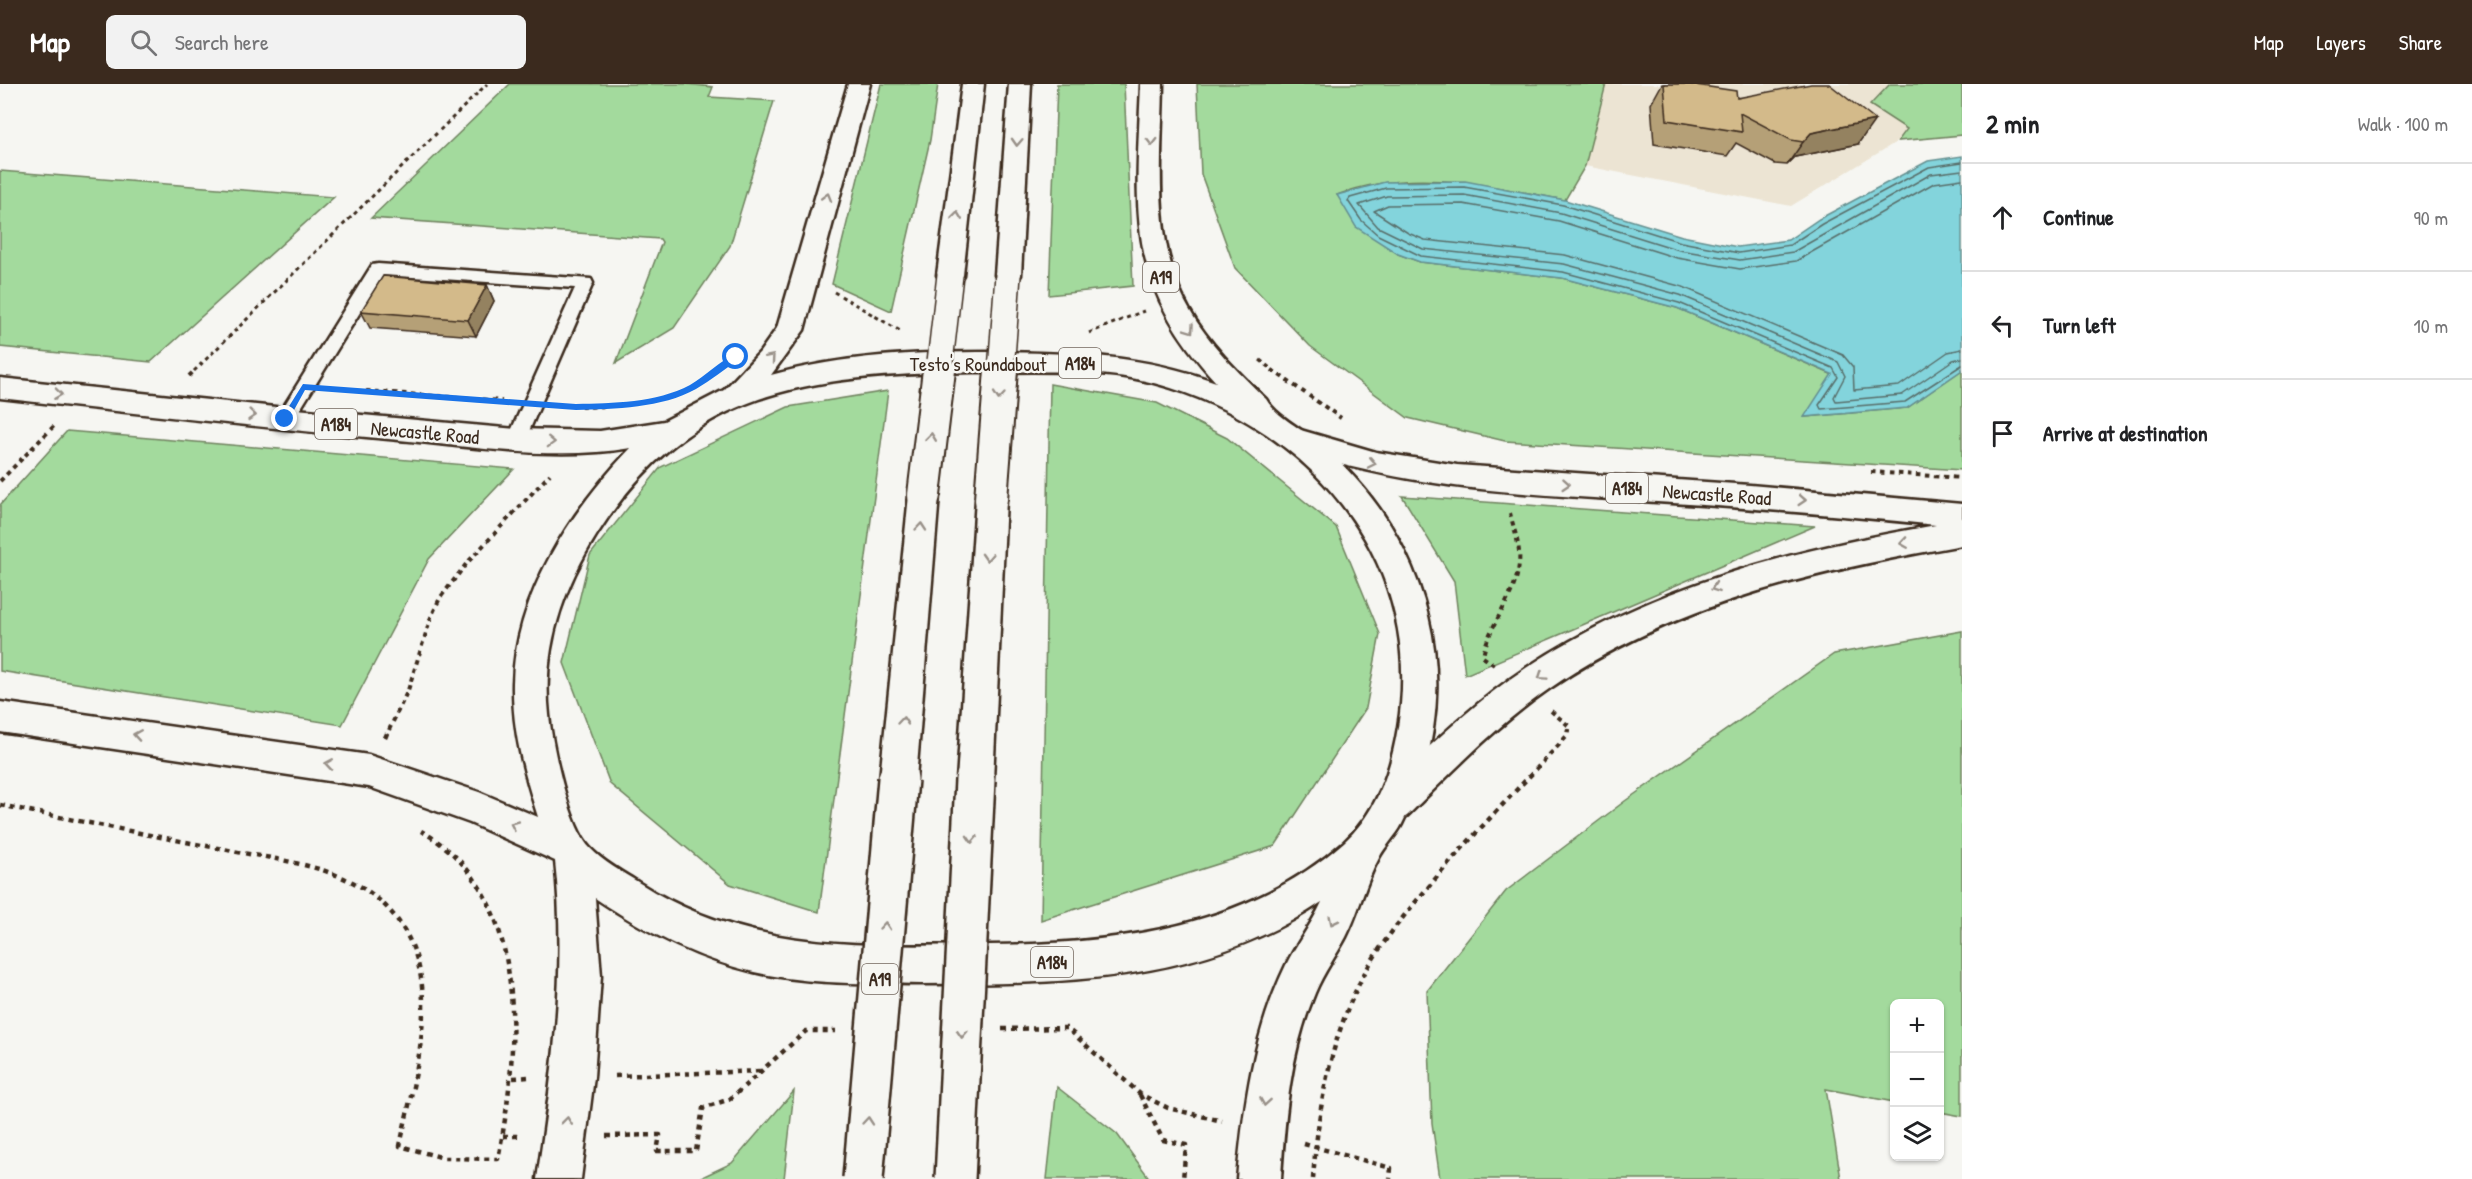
<!DOCTYPE html>
<meta charset="utf-8">
<style>
body{margin:0;font-family:"Patrick Hand",sans-serif;background:#f2f2f2;color:#202124}
.controls{position:absolute;right:18px;bottom:18px;display:grid;overflow:hidden;border-radius:9px;box-shadow:0 2px 4px #0004}
.controls button{width:54px;height:54px;display:grid;place-items:center;padding:0;border:0;border-bottom:2px solid #e0e0e0;background:#fff;color:#202124;font:30px sans-serif}
.stop{position:absolute;width:18px;height:18px;margin:-14px;border:4px solid #1a73e8;border-radius:50%;background:#fff}
.stop.end{background:#1a73e8;border-color:#fff;box-shadow:0 2px 6px #0008}
.list{margin:0;padding:0;list-style:none}
h2{display:flex;justify-content:space-between;align-items:center;height:78px;margin:0;padding:0 24px;font-size:26px}
h2 small{font-size:20px;font-weight:400;color:#757577}
.list li{display:grid;grid-template-columns:39px 1fr auto;gap:18px;align-items:center;box-sizing:border-box;height:108px;padding:0 24px;border-top:2px solid #e0e0e0}
.list b{display:block;font-size:22px;white-space:nowrap}
.list em{font-size:20px;font-style:normal;color:#757577}
.icon{flex:none;width:33px;height:33px;fill:none;stroke:currentColor;stroke-width:2;stroke-linecap:round;stroke-linejoin:round}
.map{position:relative;flex:none;width:1962px;height:1095px;overflow:hidden}
header{display:flex;align-items:center;gap:36px;box-sizing:border-box;height:84px;padding:0 30px;background:#3b2a1e;color:#fff}
header strong{font-size:28px}
nav{display:flex;gap:33px;margin-inline-start:auto;font-size:21px}
.search{width:420px;height:54px;background:#f2f2f2;display:flex;align-items:center;gap:15px;box-sizing:border-box;padding:0 21px;border-radius:9px;color:#757577;font-size:22px}
main{display:flex}
aside{flex:1;background:#fff}
.map>svg:first-child{display:block}
.built{fill:#ece4d3}
.green{fill:#a3da9d;stroke:#6f825e;stroke-width:1.5}
.water{fill:#83d4dc;stroke:#669090;stroke-width:1.5}
.lines{fill:none;stroke-linecap:round;stroke-linejoin:round}
.shore{stroke:#586e6a;stroke-width:1.5}
.lane-casing{stroke:#3b2a1e;stroke-width:5}
.primary-casing{stroke:#3b2a1e;stroke-width:5}
.highway-casing{stroke:#3b2a1e;stroke-width:5}
.path-far2{stroke:#3b2a1e;stroke-width:3;stroke-dasharray:4 4;stroke-linecap:butt}
.path-far1{stroke:#3b2a1e;stroke-width:4;stroke-dasharray:4.5 4.5;stroke-linecap:butt}
.path{stroke:#3b2a1e;stroke-width:4.5;stroke-dasharray:5 5;stroke-linecap:butt}
.lane{fill:#f6f6f2;fill-rule:evenodd}
.primary{fill:#f6f6f2;fill-rule:evenodd}
.highway{fill:#f6f6f2;fill-rule:evenodd}
.highway-bridge-far2-casing{stroke:#3b2a1e;stroke-width:28;stroke-linecap:butt}
.highway-bridge-far1-casing{stroke:#3b2a1e;stroke-width:36;stroke-linecap:butt}
.highway-bridge-casing{stroke:#3b2a1e;stroke-width:44;stroke-linecap:butt}
.highway-bridge-far2{stroke:#f6f6f2;stroke-width:25}
.highway-bridge-far1{stroke:#f6f6f2;stroke-width:32}
.highway-bridge{stroke:#f6f6f2;stroke-width:39}
.wall{fill:#b5a077;stroke:#3b2a1e;stroke-width:1.5}
.shaded-wall{fill:#948261;stroke:#3b2a1e;stroke-width:1.5}
.building{fill:#d3ba8a;stroke:#3b2a1e;stroke-width:1.5}
.oneway{stroke:#989088}
.route{fill:#1a73e8}
.labels{text-anchor:middle;dominant-baseline:central;stroke-width:4.5;stroke-linejoin:round;paint-order:stroke}
.shield{fill:#f6f6f2;stroke:#73675e;stroke-width:1.5}
.shield-label{font-size:18px;font-weight:bold;fill:#3b2a1e}
.street-label{font-size:20px;fill:#3b2a1e;stroke:#f6f6f2}
</style>
<header>
<strong>Map</strong>
<div class="search"><svg class="icon" aria-label="search" viewBox="0 0 24 24"><circle cx="10" cy="10" r="6"/><path d="M15 15l6 6"/></svg>Search here</div>
<nav><a>Map</a><a>Layers</a><a>Share</a></nav>
</header>
<main>
<div class="map">
<svg width="1962" height="1095" viewBox="0 0 1962 1095">
<rect width="100%" height="100%" fill="#f6f6f2"/>
<filter id="ink" filterUnits="userSpaceOnUse"><feTurbulence type="fractalNoise" baseFrequency=".0167" numOctaves="2"/><feDisplacementMap in="SourceGraphic" scale="12" xChannelSelector="R" yChannelSelector="G"/><feConvolveMatrix kernelMatrix="1 2 1 2 8 2 1 2 1" color-interpolation-filters="sRGB"/></filter>
<g filter="url(#ink)">
<polygon class="built" points="1271,0 1890,0 1871,21 1907,45 1898,57 1791,122 1585,82"/>
<g class="green">
<polygon points="510,0 685,0 713,3 709,13 774,17 730,162 674,244 616,279 662,158 660,155 371,134"/>
<polygon points="881,0 938,0 930,56 891,227 832,200"/>
<polygon points="1057,0 1124,0 1133,202 1049,211"/>
<path d="M1197,0H1606L1585,82L1565,116C1491,102 1410,82 1337,111L1398,170L1420,178L1562,194L1677,224L1833,291L1805,333L1907,324L1962,286V386L1505,357L1408,334L1310,262L1235,184L1201,90Z"/>
<polygon points="1890,0 1962,0 1962,51 1898,57 1907,45 1870,21"/>
<polygon points="0,87 334,113 151,278 0,263"/>
<polygon points="1050,300 1157,319 1227,354 1336,443 1380,550 1366,624 1275,762 1041,836"/>
<polygon points="888,307 819,828 730,800 610,700 564,579 590,471 661,383 788,323"/>
<polygon points="67,347 514,385 429,475 342,641 0,587 0,421"/>
<polygon points="1402,412 1815,442 1465,591 1454,497"/>
<polygon points="1962,547 1962,1032 1940,1028 1940,920 1894,920 1894,1018 1826,1005 1841,1095 1440,1095 1432,1039 1427,907 1506,807 1625,717 1834,570"/>
<polygon points="1057,1003 1117,1050 1150,1095 1047,1095"/>
<polygon points="794,1007 784,1095 698,1095 732,1079"/>
</g>
<polygon class="water" points="1962,72 1962,286 1907,324 1804,333 1832,290 1677,224 1562,194 1420,178 1398,170 1356,143 1337,111 1385,98 1465,97 1565,116 1682,152 1738,163 1788,156 1819,135 1928,77"/>
<g class="lines">
<g class="shore">
<polyline points="1962,78 1929,83 1822,140 1790,161 1739,169 1681,158 1563,121 1464,103 1386,104 1350,114 1348,117 1361,136 1378,151 1421,172 1563,188 1679,219 1833,284 1838,293 1819,321 1821,325 1905,318 1962,281"/>
<polyline points="1962,86 1931,90 1793,168 1740,176 1679,166 1561,129 1464,111 1387,112 1359,121 1378,143 1423,165 1564,180 1680,211 1838,278 1845,292 1834,313 1836,317 1902,311 1953,276 1962,274"/>
<polyline points="1962,95 1934,99 1796,177 1740,185 1677,174 1559,137 1463,120 1388,121 1374,127 1408,149 1425,156 1565,171 1683,203 1843,271 1853,283 1854,306 1899,302 1948,268 1962,265"/>
</g>
<g class="lane-casing">
<polygon id="lane" points="378,180 591,195 593,199 523,361 509,361 507,356 575,204 383,191 291,340 279,340 276,335 279,330 372,181"/>
</g>
<g class="primary-casing">
<path id="primary" d="M1297,345L1376,368L1457,381L1750,401L1962,420V461C1816,487 1674,519 1549,605C1497,641 1452,688 1407,732L1394,737L1381,732L1376,720L1381,708C1427,665 1473,619 1526,584C1650,502 1791,466 1936,441C1838,431 1739,423 1641,417C1515,409 1408,405 1287,364L1282,356L1287,348Z"/>
</g>
<g class="highway-casing">
<g id="highway">
<path d="M848,0H870L804,246L771,291C843,271 918,268 992,268C1072,269 1140,270 1216,298C1124,197 1136,127 1141,0H1163C1162,74 1151,158 1189,225C1208,259 1238,288 1266,315C1276,333 1303,345 1320,360C1354,389 1384,425 1404,466C1448,556 1447,651 1402,740C1396,752 1385,762 1379,774C1365,799 1359,828 1346,853C1336,872 1323,889 1315,909C1290,969 1285,1031 1281,1095H1237C1244,1021 1253,949 1286,881C1296,860 1312,840 1322,818C1203,899 1060,900 921,900C865,899 810,901 754,888C697,875 644,847 595,814L601,892L594,993L581,1095H537C553,989 567,884 555,777L470,739L369,703L0,648V618L369,671L479,708L538,733C524,689 512,646 513,599C515,511 572,425 631,364C555,377 476,363 399,356C266,344 133,329 0,314V294L285,324L516,345L600,347L664,337L724,306L760,268L777,244ZM973,288C1039,288 1108,283 1171,304C1319,351 1425,484 1398,643C1391,686 1377,728 1344,758C1247,844 1114,860 990,861C865,862 749,869 638,798C622,788 603,778 590,764C569,743 552,661 549,631C542,567 562,506 596,452C690,302 809,292 973,288Z"/>
<polygon points="962,0 984,0 963,191 959,197 950,200 941,197 937,191"/>
<polygon points="1009,0 1031,0 1021,191 1017,197 1008,200 999,197 995,191"/>
<polygon points="924,399 935,403 939,411 916,695 911,707 898,711 885,707 880,695 909,411 913,403"/>
<polygon points="991,403 1002,407 1006,415 993,696 988,708 975,712 962,708 957,696 976,415 980,407"/>
</g>
</g>
<g class="path-far2">
<polyline points="834,208 902,248"/>
<polyline points="1089,249 1144,227"/>
<polyline points="1260,276 1274,287"/>
<polyline points="194,287 487,0"/>
</g>
<g class="path-far1">
<polyline points="1272,286 1341,334"/>
<polyline points="189,292 195,286"/>
<polyline points="366,307 502,317"/>
<polyline points="581,323 607,322"/>
<polyline points="1871,388 1962,394"/>
<polyline points="0,397 54,342"/>
<path d="M1494,581L1483,573C1488,540 1516,514 1519,480C1521,463 1514,446 1510,429"/>
<polyline points="1551,627 1569,642 1568,646"/>
<polyline points="389,646 408,606 431,533 440,514 467,479 550,390"/>
</g>
<g class="path">
<polyline points="385,654 389,645"/>
<path d="M0,721C74,736 148,751 223,765C265,774 311,778 350,797C374,808 396,829 408,853C440,915 413,998 400,1062L444,1074L498,1075C519,969 533,809 421,747"/>
<polyline points="1002,945 1067,944 1140,1010 1168,1024 1222,1037"/>
<polyline points="615,992 761,987"/>
<polyline points="513,994 530,993"/>
<polyline points="1140,1011 1163,1056 1186,1061 1183,1095"/>
<polyline points="503,1052 523,1052"/>
<polyline points="606,1052 660,1051 657,1067 696,1067 703,1024 730,1015 806,947 836,947"/>
<polyline points="1304,1060 1391,1084 1390,1095"/>
<path d="M1313,1095C1318,1026 1329,959 1361,896C1379,861 1405,830 1431,800C1474,749 1522,701 1567,652L1568,645"/>
</g>
<use href="#lane" class="lane"/>
<use href="#primary" class="primary"/>
<use href="#highway" class="highway"/>
<g class="highway-bridge-far2-casing">
<g id="highway-bridge-far2">
<polyline points="939,287 950,191"/>
<polyline points="1001,287 1008,191"/>
</g>
</g>
<g class="highway-bridge-far1-casing">
<g id="highway-bridge-far1">
<polyline points="924,411 939,286"/>
<polyline points="991,415 1001,286"/>
</g>
</g>
<g class="highway-bridge-casing">
<g id="highway-bridge">
<polyline points="863,1095 898,695"/>
<polyline points="955,1095 975,696"/>
</g>
</g>
<use href="#highway-bridge-far2" class="highway-bridge-far2"/>
<use href="#highway-bridge-far1" class="highway-bridge-far1"/>
<use href="#highway-bridge" class="highway-bridge"/>
</g>
<g class="wall">
<polygon points="1662,0 1689,0 1737,14 1858,60 1795,73 1787,81 1775,80 1736,59 1727,72 1654,60 1651,20"/>
<polygon points="487,201 494,217 476,252 370,244 361,227"/>
</g>
<g class="shaded-wall">
<polygon points="1875,36 1858,60 1795,73 1787,81 1803,58 1811,49"/>
<polygon points="487,201 494,217 476,252 468,236"/>
</g>
<g class="building">
<polygon points="1664,0 1689,0 1736,7 1737,14 1811,0 1829,0 1875,36 1811,49 1803,58 1791,56 1740,29 1742,48 1667,36"/>
<polygon points="383,192 487,201 468,236 361,227"/>
</g>
<defs><path id="oneway-chevron" d="M-2-3.5L2.5 0L-2 3.5" fill="none" stroke-width="1.6" stroke-linecap="round" stroke-linejoin="round" transform="scale(1.5)"/></defs>
<g class="oneway">
<use href="#oneway-chevron" transform="translate(1017 58) rotate(93)"/>
<use href="#oneway-chevron" transform="translate(1152 58) rotate(90)"/>
<use href="#oneway-chevron" transform="translate(827 113) rotate(-74)"/>
<use href="#oneway-chevron" transform="translate(957 132) rotate(-83)"/>
<use href="#oneway-chevron" transform="translate(1190 245) rotate(55)"/>
<use href="#oneway-chevron" transform="translate(771 274) rotate(-49)"/>
<use href="#oneway-chevron" transform="translate(58 310) rotate(7)"/>
<use href="#oneway-chevron" transform="translate(999 312) rotate(95)"/>
<use href="#oneway-chevron" transform="translate(252 331) rotate(6)"/>
<use href="#oneway-chevron" transform="translate(931 353) rotate(-83)"/>
<use href="#oneway-chevron" transform="translate(551 358) rotate(2)"/>
<use href="#oneway-chevron" transform="translate(1372 379) rotate(12)"/>
<use href="#oneway-chevron" transform="translate(1566 400) rotate(4)"/>
<use href="#oneway-chevron" transform="translate(1802 416) rotate(4)"/>
<use href="#oneway-chevron" transform="translate(921 443) rotate(-85)"/>
<use href="#oneway-chevron" transform="translate(1904 459) rotate(171)"/>
<use href="#oneway-chevron" transform="translate(987 473) rotate(93)"/>
<use href="#oneway-chevron" transform="translate(1715 504) rotate(160)"/>
<use href="#oneway-chevron" transform="translate(1542 592) rotate(146)"/>
<use href="#oneway-chevron" transform="translate(903 637) rotate(-85)"/>
<use href="#oneway-chevron" transform="translate(137 651) rotate(-171)"/>
<use href="#oneway-chevron" transform="translate(329 680) rotate(-171)"/>
<use href="#oneway-chevron" transform="translate(514 741) rotate(-155)"/>
<use href="#oneway-chevron" transform="translate(972 755) rotate(93)"/>
<use href="#oneway-chevron" transform="translate(1333 837) rotate(116)"/>
<use href="#oneway-chevron" transform="translate(885 842) rotate(-85)"/>
<use href="#oneway-chevron" transform="translate(962 950) rotate(93)"/>
<use href="#oneway-chevron" transform="translate(1265 1018) rotate(99)"/>
<use href="#oneway-chevron" transform="translate(567 1037) rotate(-83)"/>
<use href="#oneway-chevron" transform="translate(868 1037) rotate(-85)"/>
</g>
</g>
<path class="route" d="M736,270L739,275C725,285 711,296 696,305C662,324 615,325 576,326L305,306L288,337L281,335L303,300L576,320C613,319 656,319 690,301C706,292 719,277 736,270Z"/>
<g class="labels">
<g class="shield">
<rect x="1143" y="178" width="36" height="30" rx="4.5"/>
<rect x="1059" y="264" width="42" height="30" rx="4.5"/>
<rect x="315" y="325" width="42" height="30" rx="4.5"/>
<rect x="1606" y="389" width="42" height="30" rx="4.5"/>
<rect x="1031" y="863" width="42" height="30" rx="4.5"/>
<rect x="862" y="880" width="36" height="30" rx="4.5"/>
</g>
<g class="shield-label">
<text x="1161" y="193">A19</text>
<text x="1080" y="279">A184</text>
<text x="336" y="340">A184</text>
<text x="1627" y="404">A184</text>
<text x="1052" y="878">A184</text>
<text x="880" y="895">A19</text>
</g>
<g class="street-label">
<text x="978" y="279">Testo's Roundabout</text>
<text transform="translate(425 348) rotate(5)">Newcastle Road</text>
<text transform="translate(1717 410) rotate(4)">Newcastle Road</text>
</g>
</g>
</svg>
<div class="controls">
<button>+</button>
<button>−</button>
<button><svg class="icon" aria-label="layers" viewBox="0 0 24 24"><path d="M12 4l9 5-9 5-9-5zM3 14l9 5 9-5"/></svg></button>
</div>
<div class="stop" style="left:736px;top:273px"></div>
<div class="stop end" style="left:285px;top:335px"></div>
</div>
<aside>
<h2>2 min<small>Walk · 100 m</small></h2>
<ul class="list">
<li><svg class="icon" aria-label="ahead" viewBox="0 0 24 24"><path d="M12 20V5M6 11l6-6 6 6"/></svg><div><b>Continue</b></div><em>90 m</em></li>
<li><svg class="icon" aria-label="left" viewBox="0 0 24 24"><path d="M17 20v-9H6M10 6l-5 5 5 5"/></svg><div><b>Turn left</b></div><em>10 m</em></li>
<li><svg class="icon" aria-label="arrive" viewBox="0 0 24 24"><path d="M6 21V4h12l-3 4 3 4H6"/></svg><div><b>Arrive at destination</b></div></li>
</ul>
</aside>
</main>
